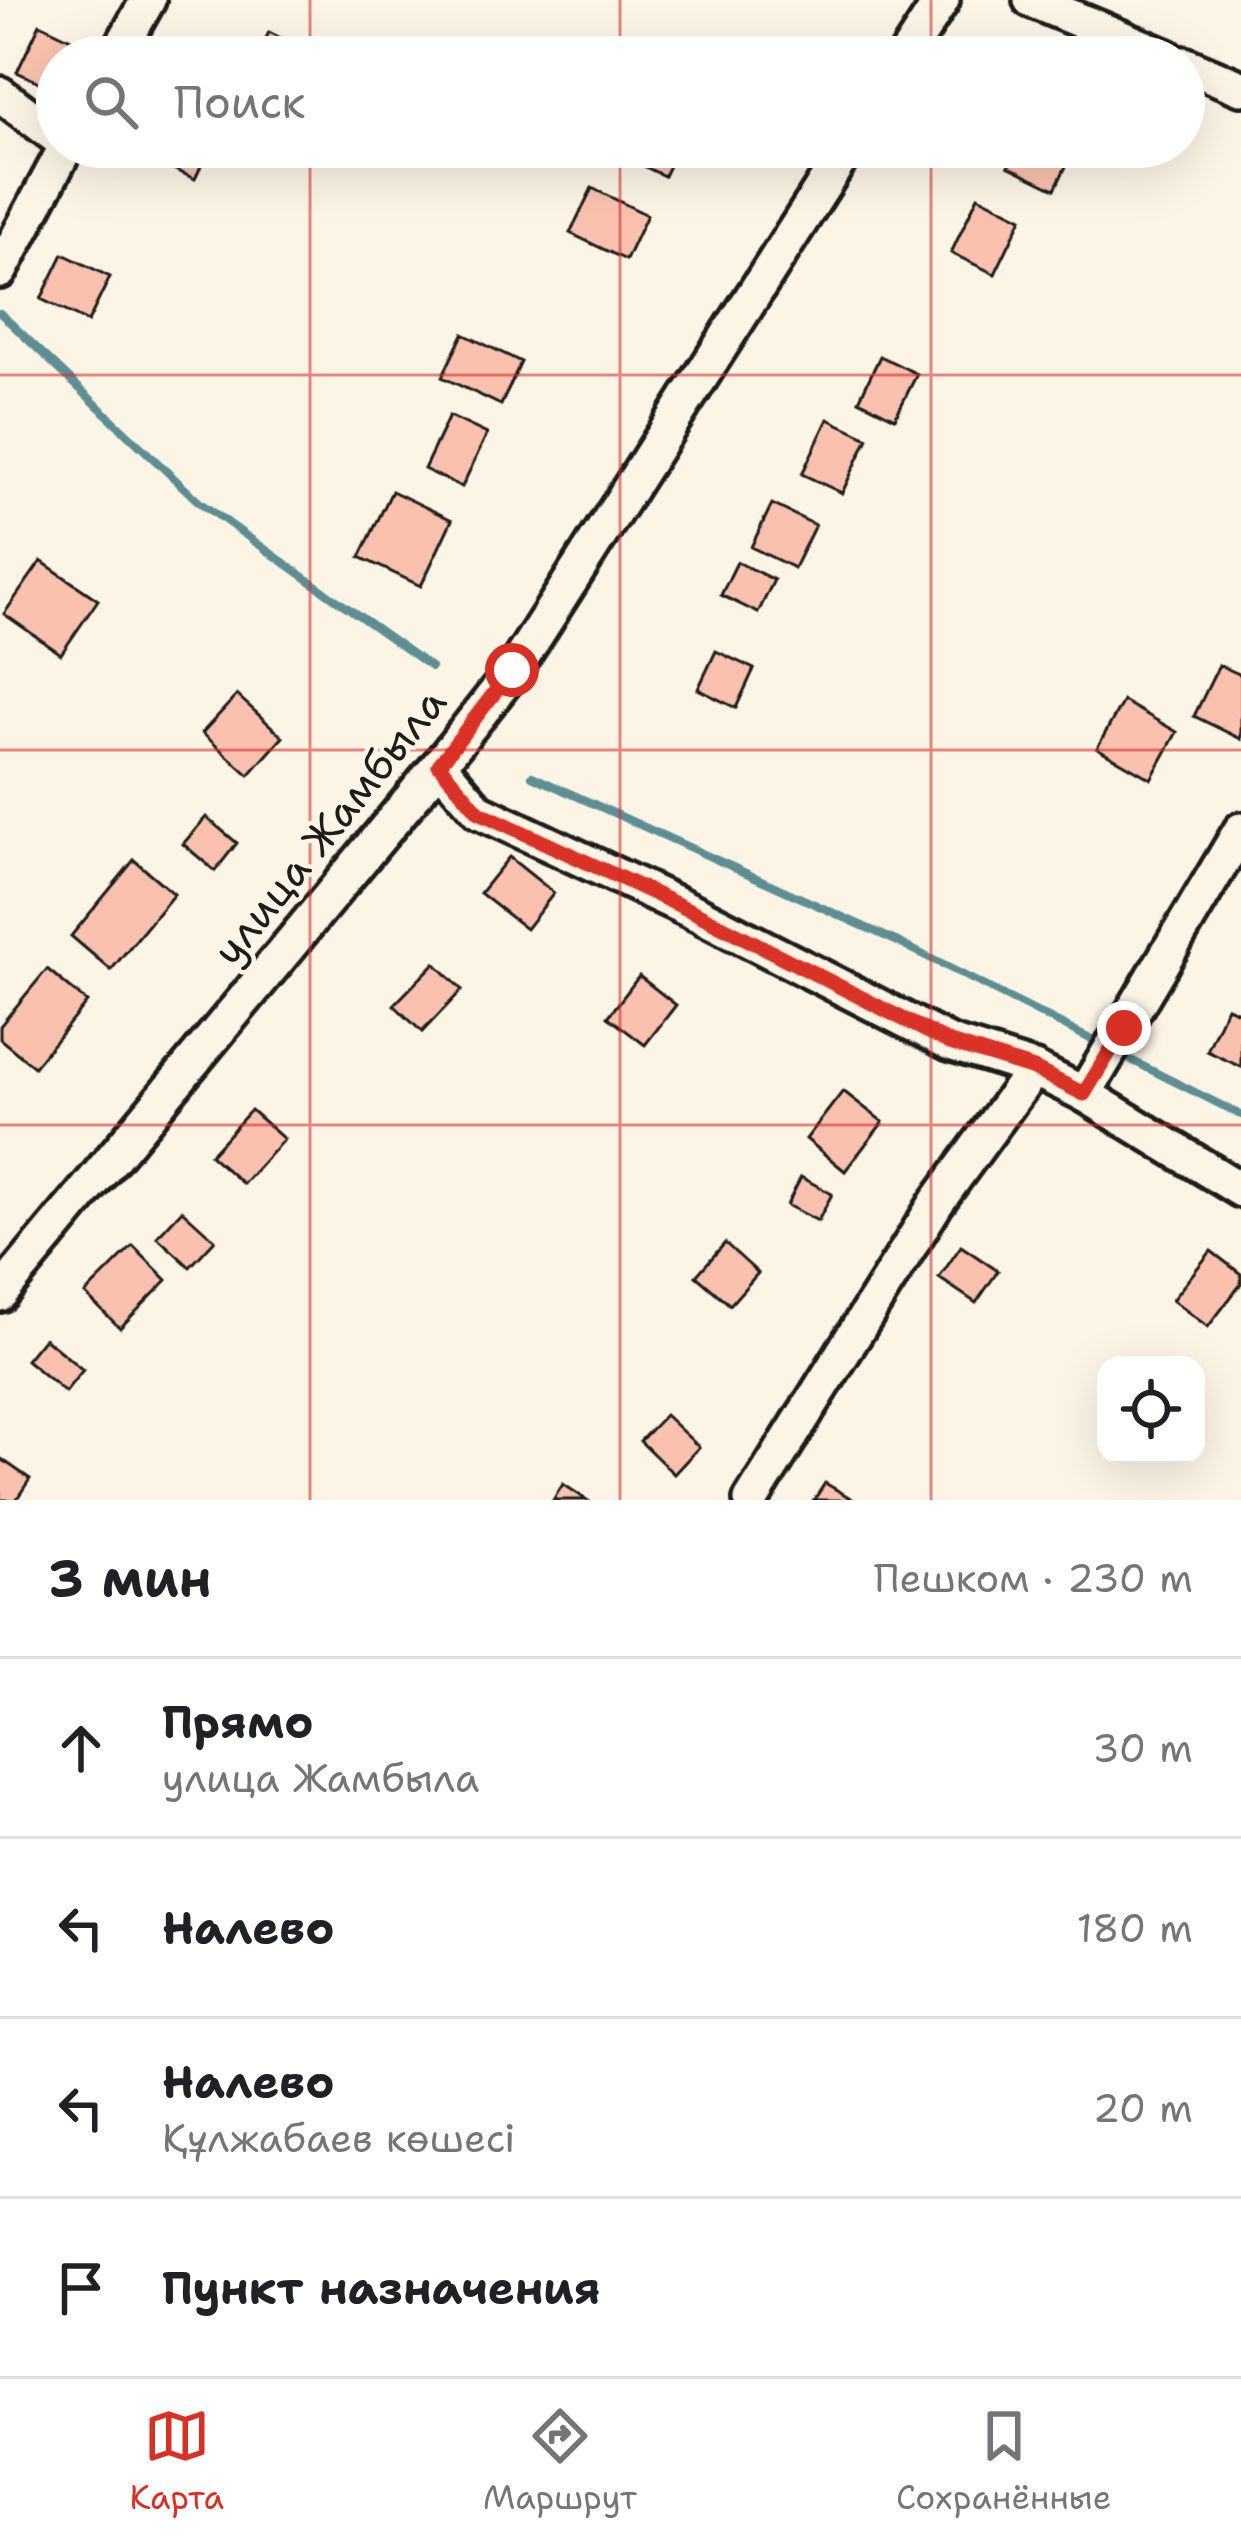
<!DOCTYPE html>
<html lang="ru">
<meta charset="utf-8">
<style>
body{margin:0;font-family:"Shantell Sans",sans-serif;background:#f6f6f6;color:#202124}
.controls{position:absolute;right:36px;bottom:36px;display:grid;overflow:hidden;border-radius:24px;box-shadow:0 12px 48px #0002}
.controls button{width:108px;height:108px;display:grid;place-items:center;padding:0;border:0;border-bottom:3px solid #e0e0e0;background:#fff;color:#202124;font:60px sans-serif}
.stop{position:absolute;width:36px;height:36px;margin:-27px;border:9px solid #d93025;border-radius:50%;background:#fff}
.stop.end{background:#d93025;border-color:#fff;box-shadow:0 3px 12px #0008}
.list{margin:0;padding:0;list-style:none}
h2{display:flex;justify-content:space-between;align-items:center;height:156px;margin:0;padding:0 48px;font-size:51px}
h2 small{font-size:39px;font-weight:400;color:#757577}
.list li{display:grid;grid-template-columns:78px 1fr auto;gap:36px;align-items:center;box-sizing:border-box;height:180px;padding:0 48px;border-top:3px solid #e0e0e0}
.list b{display:block;font-size:45px;white-space:nowrap}
.list p{margin:0;font-size:39px;white-space:nowrap;color:#757577}
.list em{font-size:39px;font-style:normal;color:#757577}
.icon{flex:none;width:66px;height:66px;fill:none;stroke:currentColor;stroke-width:2;stroke-linecap:round;stroke-linejoin:round}
.map{position:relative;flex:none;width:1241px;height:1500px;overflow:hidden}
.search{position:absolute;background:#fff;box-shadow:0 12px 48px #0002;left:36px;right:36px;top:36px;height:132px;display:flex;align-items:center;gap:30px;box-sizing:border-box;padding:0 42px;border-radius:66px;color:#757577;font-size:45px}
.sheet{height:876px;background:#fff}
nav{display:flex;justify-content:space-around;align-items:center;box-sizing:border-box;height:168px;border-top:3px solid #e0e0e0;background:#fff;font-size:33px;color:#757577}
nav a{display:grid;justify-items:center;gap:6px}
nav .on{color:#d93025}
.map>svg:first-child{display:block}
.lines{fill:none;stroke-linecap:round;stroke-linejoin:round}
.stream{stroke:#5d8e93;stroke-width:8}
.building{fill:#fac2ae;stroke:#1c1c1c;stroke-width:3}
.minor-casing{stroke:#1c1c1c;stroke-width:42}
.minor{stroke:#fcf5e5;stroke-width:33}
.route{stroke:#d93025;stroke-width:15}
.grid{fill:none;stroke:#d62828;stroke-width:3;stroke-opacity:0.55}
.labels{text-anchor:middle;dominant-baseline:central;stroke-width:9;stroke-linejoin:round;paint-order:stroke}
.street-label{font-size:42px;fill:#1c1c1c;stroke:#fcf5e5}
</style>
<div class="map">
<svg width="1241" height="1500" viewBox="0 0 1241 1500">
<rect width="100%" height="100%" fill="#fcf5e5"/>
<filter id="ink" filterUnits="userSpaceOnUse"><feTurbulence type="fractalNoise" baseFrequency=".00833" numOctaves="2"/><feDisplacementMap in="SourceGraphic" scale="24" xChannelSelector="R" yChannelSelector="G"/><feConvolveMatrix kernelMatrix="1 2 1 2 8 2 1 2 1" color-interpolation-filters="sRGB"/></filter>
<g filter="url(#ink)">
<g class="lines">
<g class="stream">
<polyline points="0,313 199,502 431,667"/>
<polyline points="532,776 898,942 1100,1044"/>
<polyline points="1119,1054 1241,1115"/>
</g>
</g>
<g class="building">
<polygon points="40,24 79,43 73,57 57,57 56,90 17,72"/>
<polygon points="269,32 307,51 305,57 257,57"/>
<polygon points="683,44 711,57 676,57"/>
<polygon points="165,147 210,147 195,179 158,162"/>
<polygon points="623,147 678,147 664,176 619,154"/>
<polygon points="1017,147 1072,147 1075,148 1055,189 1008,166"/>
<polygon points="592,188 647,215 626,260 570,233"/>
<polygon points="978,196 1022,218 995,274 951,253"/>
<polygon points="63,254 110,277 88,322 41,299"/>
<polygon points="463,334 521,362 501,405 442,377"/>
<polygon points="880,356 917,374 895,418 859,400"/>
<polygon points="449,416 487,434 462,487 424,469"/>
<polygon points="828,419 868,438 842,493 802,474"/>
<polygon points="392,491 452,520 421,586 360,557"/>
<polygon points="772,504 815,525 794,568 751,547"/>
<polygon points="41,561 98,600 61,654 4,614"/>
<polygon points="737,562 774,580 758,613 721,595"/>
<polygon points="716,651 754,669 736,708 698,689"/>
<polygon points="1219,665 1241,675 1241,739 1194,716"/>
<polygon points="237,695 283,737 249,775 202,733"/>
<polygon points="1123,701 1177,732 1151,779 1097,748"/>
<polygon points="206,817 237,843 215,871 183,844"/>
<polygon points="509,857 554,893 526,929 480,893"/>
<polygon points="134,860 174,894 111,970 71,936"/>
<polygon points="435,963 462,990 422,1032 394,1005"/>
<polygon points="47,969 87,1002 34,1067 0,1039 0,1026"/>
<polygon points="639,976 676,1005 645,1045 608,1017"/>
<polygon points="1227,1007 1241,1013 1241,1067 1207,1051"/>
<polygon points="843,1091 883,1122 845,1171 806,1139"/>
<polygon points="251,1110 284,1139 243,1184 210,1155"/>
<polygon points="801,1177 832,1194 818,1221 787,1205"/>
<polygon points="182,1210 215,1240 190,1267 157,1237"/>
<polygon points="725,1243 758,1273 730,1305 696,1276"/>
<polygon points="133,1246 167,1280 120,1328 85,1294"/>
<polygon points="961,1246 998,1271 976,1303 939,1278"/>
<polygon points="1211,1251 1241,1274 1241,1284 1208,1327 1172,1300"/>
<polygon points="44,1338 83,1370 65,1392 26,1360"/>
<polygon points="665,1415 699,1447 674,1474 640,1441"/>
<polygon points="0,1458 30,1479 16,1500 0,1500"/>
<polygon points="825,1483 854,1500 814,1500"/>
<polygon points="563,1484 587,1500 553,1500"/>
</g>
<g class="lines">
<g class="minor-casing">
<g id="minor">
<polyline points="1031,0 1167,57"/>
<polyline points="116,57 148,0"/>
<polyline points="905,57 942,0"/>
<polyline points="1184,64 1241,88"/>
<polyline points="0,94 57,137"/>
<polyline points="0,271 66,147"/>
<polyline points="439,765 479,811 698,914 950,1043 1034,1069 1084,1094 1241,1190"/>
<polyline points="1084,1094 1241,830"/>
<polyline points="0,1294 439,765 513,671 848,147"/>
<polyline points="751,1500 937,1202 1034,1069"/>
</g>
</g>
<use href="#minor" class="minor"/>
</g>
</g>
<g class="lines" filter="url(#ink)">
<polyline class="route" points="512,670 439,765 479,812 698,914 950,1043 1034,1069 1084,1094 1124,1028"/>
</g>
<path class="grid" d="M310,0V57M620,0V57M931,0V57M310,147V1500M620,147V1500M931,147V1500M0,375H1241M0,750H1241M0,1125H1241"/>
<g class="labels">
<g class="street-label">
<text transform="translate(329 826) rotate(-51)">улица Жамбыла</text>
</g>
</g>
</svg>
<div class="controls">
<button><svg class="icon" aria-label="locate" viewBox="0 0 24 24"><circle cx="12" cy="12" r="6"/><path d="M12 2v4M12 18v4M2 12h4M18 12h4"/></svg></button>
</div>
<div class="stop" style="left:512px;top:670px"></div>
<div class="stop end" style="left:1124px;top:1028px"></div>
<div class="search"><svg class="icon" aria-label="search" viewBox="0 0 24 24"><circle cx="10" cy="10" r="6"/><path d="M15 15l6 6"/></svg>Поиск</div>
</div>
<section class="sheet">
<h2>3 мин<small>Пешком · 230 m</small></h2>
<ul class="list">
<li><svg class="icon" aria-label="ahead" viewBox="0 0 24 24"><path d="M12 20V5M6 11l6-6 6 6"/></svg><div><b>Прямо</b><p>улица Жамбыла</p></div><em>30 m</em></li>
<li><svg class="icon" aria-label="left" viewBox="0 0 24 24"><path d="M17 20v-9H6M10 6l-5 5 5 5"/></svg><div><b>Налево</b></div><em>180 m</em></li>
<li><svg class="icon" aria-label="left" viewBox="0 0 24 24"><path d="M17 20v-9H6M10 6l-5 5 5 5"/></svg><div><b>Налево</b><p>Құлжабаев көшесі</p></div><em>20 m</em></li>
<li><svg class="icon" aria-label="arrive" viewBox="0 0 24 24"><path d="M6 21V4h12l-3 4 3 4H6"/></svg><div><b>Пункт назначения</b></div></li>
</ul>
</section>
<nav>
<a class="on"><svg class="icon" aria-label="map" viewBox="0 0 24 24"><path d="M3 6l6-2 6 2 6-2v14l-6 2-6-2-6 2zM9 4v14M15 6v14"/></svg>Карта</a>
<a><svg class="icon" aria-label="directions" viewBox="0 0 24 24"><path d="M12 3l9 9-9 9-9-9zM9 14v-3h6M13 9l2 2-2 2"/></svg>Маршрут</a>
<a><svg class="icon" aria-label="saved" viewBox="0 0 24 24"><path d="M7 4h10v16l-5-4-5 4z"/></svg>Сохранённые</a>
</nav>
